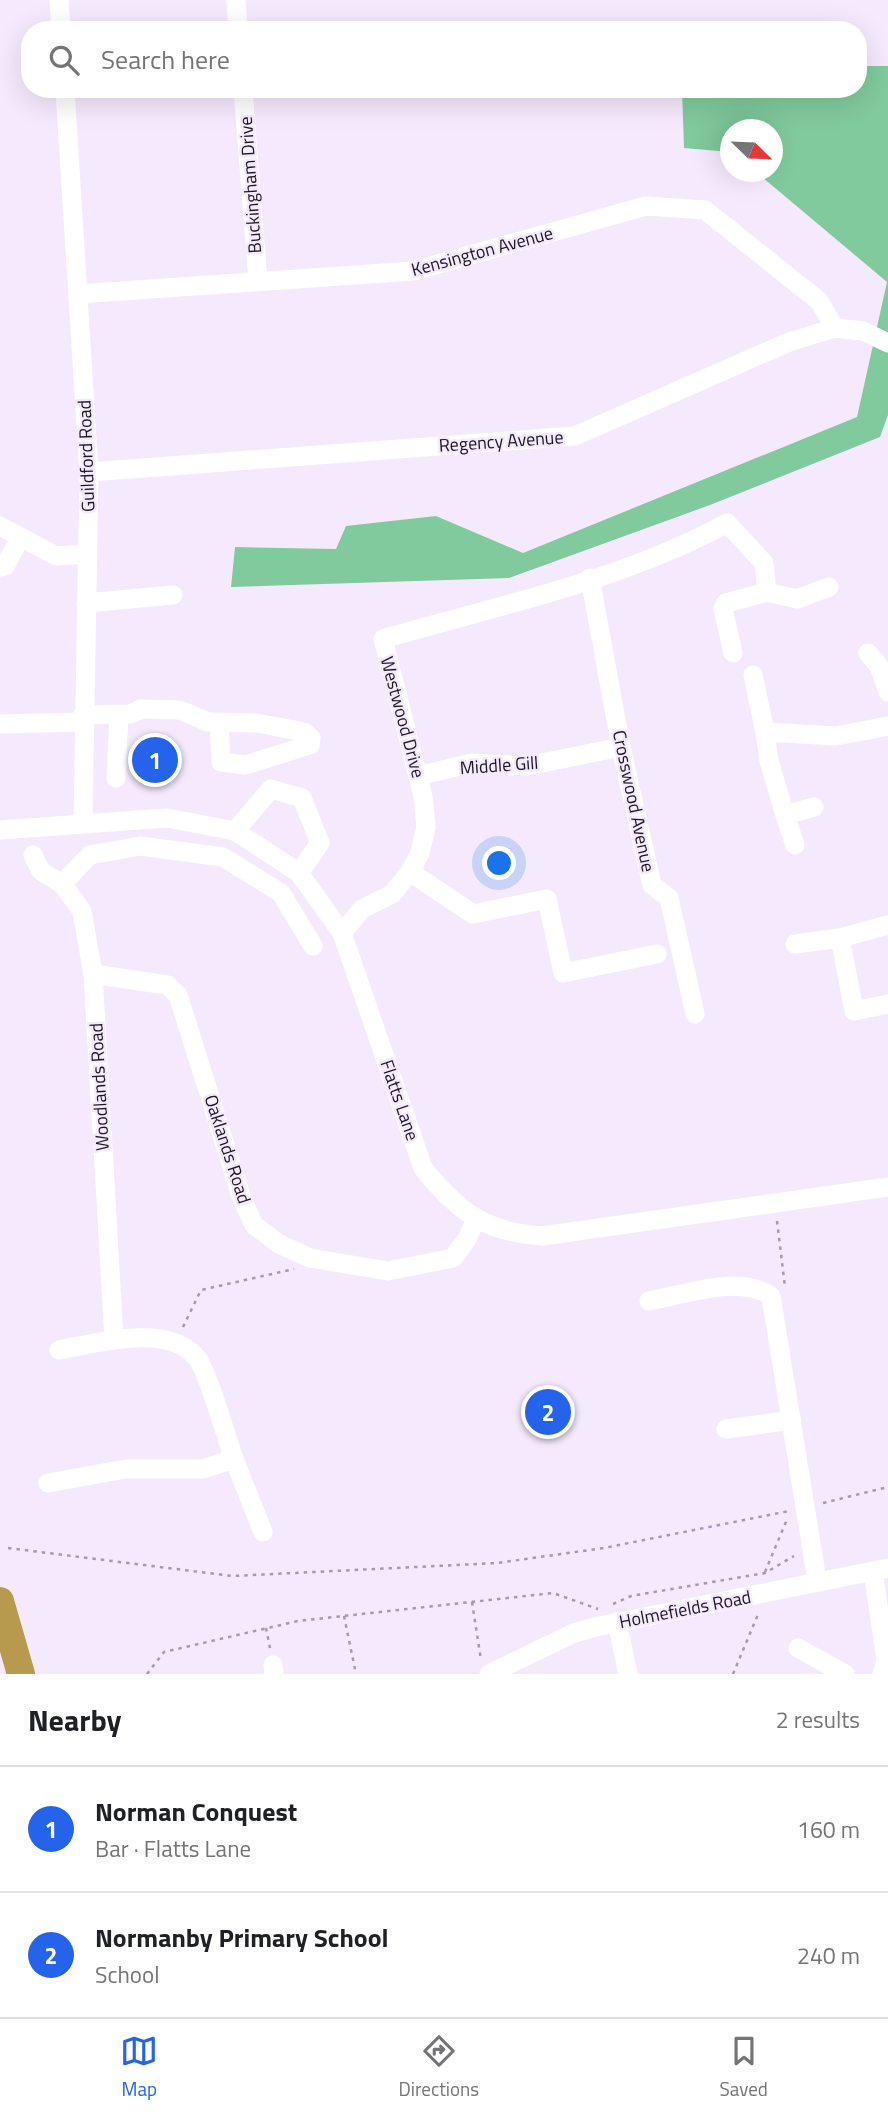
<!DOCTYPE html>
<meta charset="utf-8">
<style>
body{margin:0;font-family:"Titillium Web",sans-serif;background:#f6f6f6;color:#202124}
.compass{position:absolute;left:720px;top:119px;width:63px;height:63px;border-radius:50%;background:#fff;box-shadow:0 7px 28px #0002;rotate:113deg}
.you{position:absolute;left:500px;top:864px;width:24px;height:24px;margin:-18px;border:5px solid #fff;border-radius:50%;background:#1a73e8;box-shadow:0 0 0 10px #1a73e833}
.badge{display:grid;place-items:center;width:46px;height:46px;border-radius:50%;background:#2563eb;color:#fff;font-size:23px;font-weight:700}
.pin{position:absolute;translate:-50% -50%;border:4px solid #fff;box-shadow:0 2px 7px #0006}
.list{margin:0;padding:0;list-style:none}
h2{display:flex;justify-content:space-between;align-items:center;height:91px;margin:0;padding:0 28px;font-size:30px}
h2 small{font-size:23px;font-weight:400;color:#757577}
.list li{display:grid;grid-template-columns:46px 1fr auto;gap:21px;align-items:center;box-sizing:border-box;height:126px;padding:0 28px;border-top:2px solid #e0e0e0}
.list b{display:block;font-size:26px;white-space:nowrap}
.list p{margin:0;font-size:23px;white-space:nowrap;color:#757577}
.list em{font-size:23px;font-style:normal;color:#757577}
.icon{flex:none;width:38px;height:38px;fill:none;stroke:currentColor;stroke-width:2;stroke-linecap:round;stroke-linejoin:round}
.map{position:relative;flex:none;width:888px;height:1674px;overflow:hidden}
.search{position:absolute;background:#fff;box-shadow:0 7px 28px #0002;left:21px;right:21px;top:21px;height:77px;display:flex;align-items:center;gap:18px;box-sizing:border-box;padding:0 24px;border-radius:28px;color:#757577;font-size:26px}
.sheet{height:343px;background:#fff}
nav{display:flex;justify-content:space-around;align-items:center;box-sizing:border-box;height:98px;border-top:2px solid #e0e0e0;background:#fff;font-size:19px;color:#757577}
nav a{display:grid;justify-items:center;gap:4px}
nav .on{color:#2563eb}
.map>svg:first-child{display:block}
.forest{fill:#81ca9d}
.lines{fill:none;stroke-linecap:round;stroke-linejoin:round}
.path{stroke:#a49baa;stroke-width:2.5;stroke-dasharray:3.5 5;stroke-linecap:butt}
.minor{stroke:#fff;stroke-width:19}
.highway{stroke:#b89a4f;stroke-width:28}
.labels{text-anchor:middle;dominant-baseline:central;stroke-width:5;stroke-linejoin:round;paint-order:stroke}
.street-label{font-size:18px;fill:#1c181f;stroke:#f5eafd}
</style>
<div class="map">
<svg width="888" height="1674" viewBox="0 0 888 1674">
<rect width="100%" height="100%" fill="#f5eafd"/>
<polygon class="forest" points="858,66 888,66 888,415 880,437 710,505 509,578 231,587 235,547 336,549 346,526 436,516 523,553 857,417 887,282 756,172 772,172 772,130 730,130 730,152 684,148 682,89 858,89"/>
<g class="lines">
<g class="path">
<polyline points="777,1221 785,1287"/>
<polyline points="183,1327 201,1290 294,1269"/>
<polyline points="823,1503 888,1487"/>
<polyline points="8,1548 232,1576 497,1563 604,1548 789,1511"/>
<polyline points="765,1572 788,1517"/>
<polyline points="472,1602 481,1660"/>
<polyline points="613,1604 631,1596 765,1573 794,1556"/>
<polyline points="344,1616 356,1674"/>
<polyline points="266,1628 270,1648"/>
<polyline points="147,1674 164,1652 298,1621 553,1593 598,1609"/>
<polyline points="733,1674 759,1612"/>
</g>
<g class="minor">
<polyline points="59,0 61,30"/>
<polyline points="236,0 238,30"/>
<polyline points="65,89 89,472 83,823"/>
<polyline points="243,89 258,281"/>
<polyline points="78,294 413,271 646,206 705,210 819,301 835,328"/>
<polyline points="89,472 575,436 789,342 835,328 863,331 888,343"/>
<polyline points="0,526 56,556 87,554"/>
<polyline points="0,567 5,566 20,538"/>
<polyline points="590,578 621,747 652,885 669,898 695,1014"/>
<polyline points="86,603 173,595"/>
<polyline points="733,653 723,609 726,603 767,592 797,599 829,587"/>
<polyline points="868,653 879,666 888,692"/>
<polyline points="753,675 765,732 836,736 888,726"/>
<polyline points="83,715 131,714 141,709 180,710 208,722 257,723 304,732 311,738 310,745 245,765 221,762 219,723"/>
<polyline points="0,724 83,722"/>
<polyline points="765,732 769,761 785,815 814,807"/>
<polyline points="418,776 472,763 527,766 621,747"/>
<polyline points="116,778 119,715"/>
<polyline points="785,815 795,845"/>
<path d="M0,830L167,818L235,831L299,873L342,933L423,1168C458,1212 485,1232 542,1236L888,1187"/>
<polyline points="235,831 271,789 302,798 320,843 299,873"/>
<polyline points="33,855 41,871 62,884 82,911 93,974 114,1339"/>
<polyline points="410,872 473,914 547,899 563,973 657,954"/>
<polyline points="62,884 90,855 140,846 223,857 281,893 313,946"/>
<polyline points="888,925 840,938 854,1011 888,1004"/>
<path d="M342,933L362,909L392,894L410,872L420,853L426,827L423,796L383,639C496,606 624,580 727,523L764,563L767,592"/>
<polyline points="795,944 840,938"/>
<polyline points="93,974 167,985 178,995 242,1199 254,1225 279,1244 310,1258 388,1271 453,1258 467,1239 476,1219"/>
<path d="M649,1301C684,1295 739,1274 771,1296L817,1581"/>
<polyline points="726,1429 792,1420"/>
<polyline points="234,1459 263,1532"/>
<path d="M48,1483L126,1469H203L234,1459C225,1434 211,1381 199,1361C173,1321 97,1343 59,1350"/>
<polyline points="873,1571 886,1660 882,1674"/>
<polyline points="617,1622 628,1674"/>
<polyline points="798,1648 845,1674"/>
<polyline points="273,1665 274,1674"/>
<polyline points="489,1674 574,1633 595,1627 888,1568"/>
</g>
<polyline class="highway" points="0,1601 21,1674"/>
</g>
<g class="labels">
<g class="street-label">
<text transform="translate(250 185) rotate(-94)">Buckingham Drive</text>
<text transform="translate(482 251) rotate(-15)">Kensington Avenue</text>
<text transform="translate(501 441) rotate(-4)">Regency Avenue</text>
<text transform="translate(86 456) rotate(-92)">Guildford Road</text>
<text transform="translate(403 717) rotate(75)">Westwood Drive</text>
<text transform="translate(499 765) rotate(-4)">Middle Gill</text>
<text transform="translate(634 801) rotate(78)">Crosswood Avenue</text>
<text transform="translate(99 1087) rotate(-93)">Woodlands Road</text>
<text transform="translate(400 1100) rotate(71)">Flatts Lane</text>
<text transform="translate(228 1149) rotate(72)">Oaklands Road</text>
<text transform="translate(685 1609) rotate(-11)">Holmefields Road</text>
</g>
</g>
</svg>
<svg class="compass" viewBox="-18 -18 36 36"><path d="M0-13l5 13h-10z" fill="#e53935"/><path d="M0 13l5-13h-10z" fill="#757577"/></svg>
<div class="you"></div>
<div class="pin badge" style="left:155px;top:760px">1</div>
<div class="pin badge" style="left:548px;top:1412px">2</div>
<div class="search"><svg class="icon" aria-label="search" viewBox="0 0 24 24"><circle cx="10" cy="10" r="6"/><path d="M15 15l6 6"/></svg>Search here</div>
</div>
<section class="sheet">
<h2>Nearby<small>2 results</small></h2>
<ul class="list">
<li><span class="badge">1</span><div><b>Norman Conquest</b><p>Bar · Flatts Lane</p></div><em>160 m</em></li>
<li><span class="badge">2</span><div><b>Normanby Primary School</b><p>School</p></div><em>240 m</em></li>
</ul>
</section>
<nav>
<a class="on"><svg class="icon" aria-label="map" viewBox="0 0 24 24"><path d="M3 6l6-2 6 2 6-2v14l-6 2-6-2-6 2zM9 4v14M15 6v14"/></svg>Map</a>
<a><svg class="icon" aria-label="directions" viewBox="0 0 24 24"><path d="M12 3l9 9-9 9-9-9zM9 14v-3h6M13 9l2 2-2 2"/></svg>Directions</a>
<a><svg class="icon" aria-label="saved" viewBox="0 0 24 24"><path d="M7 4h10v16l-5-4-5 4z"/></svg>Saved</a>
</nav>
